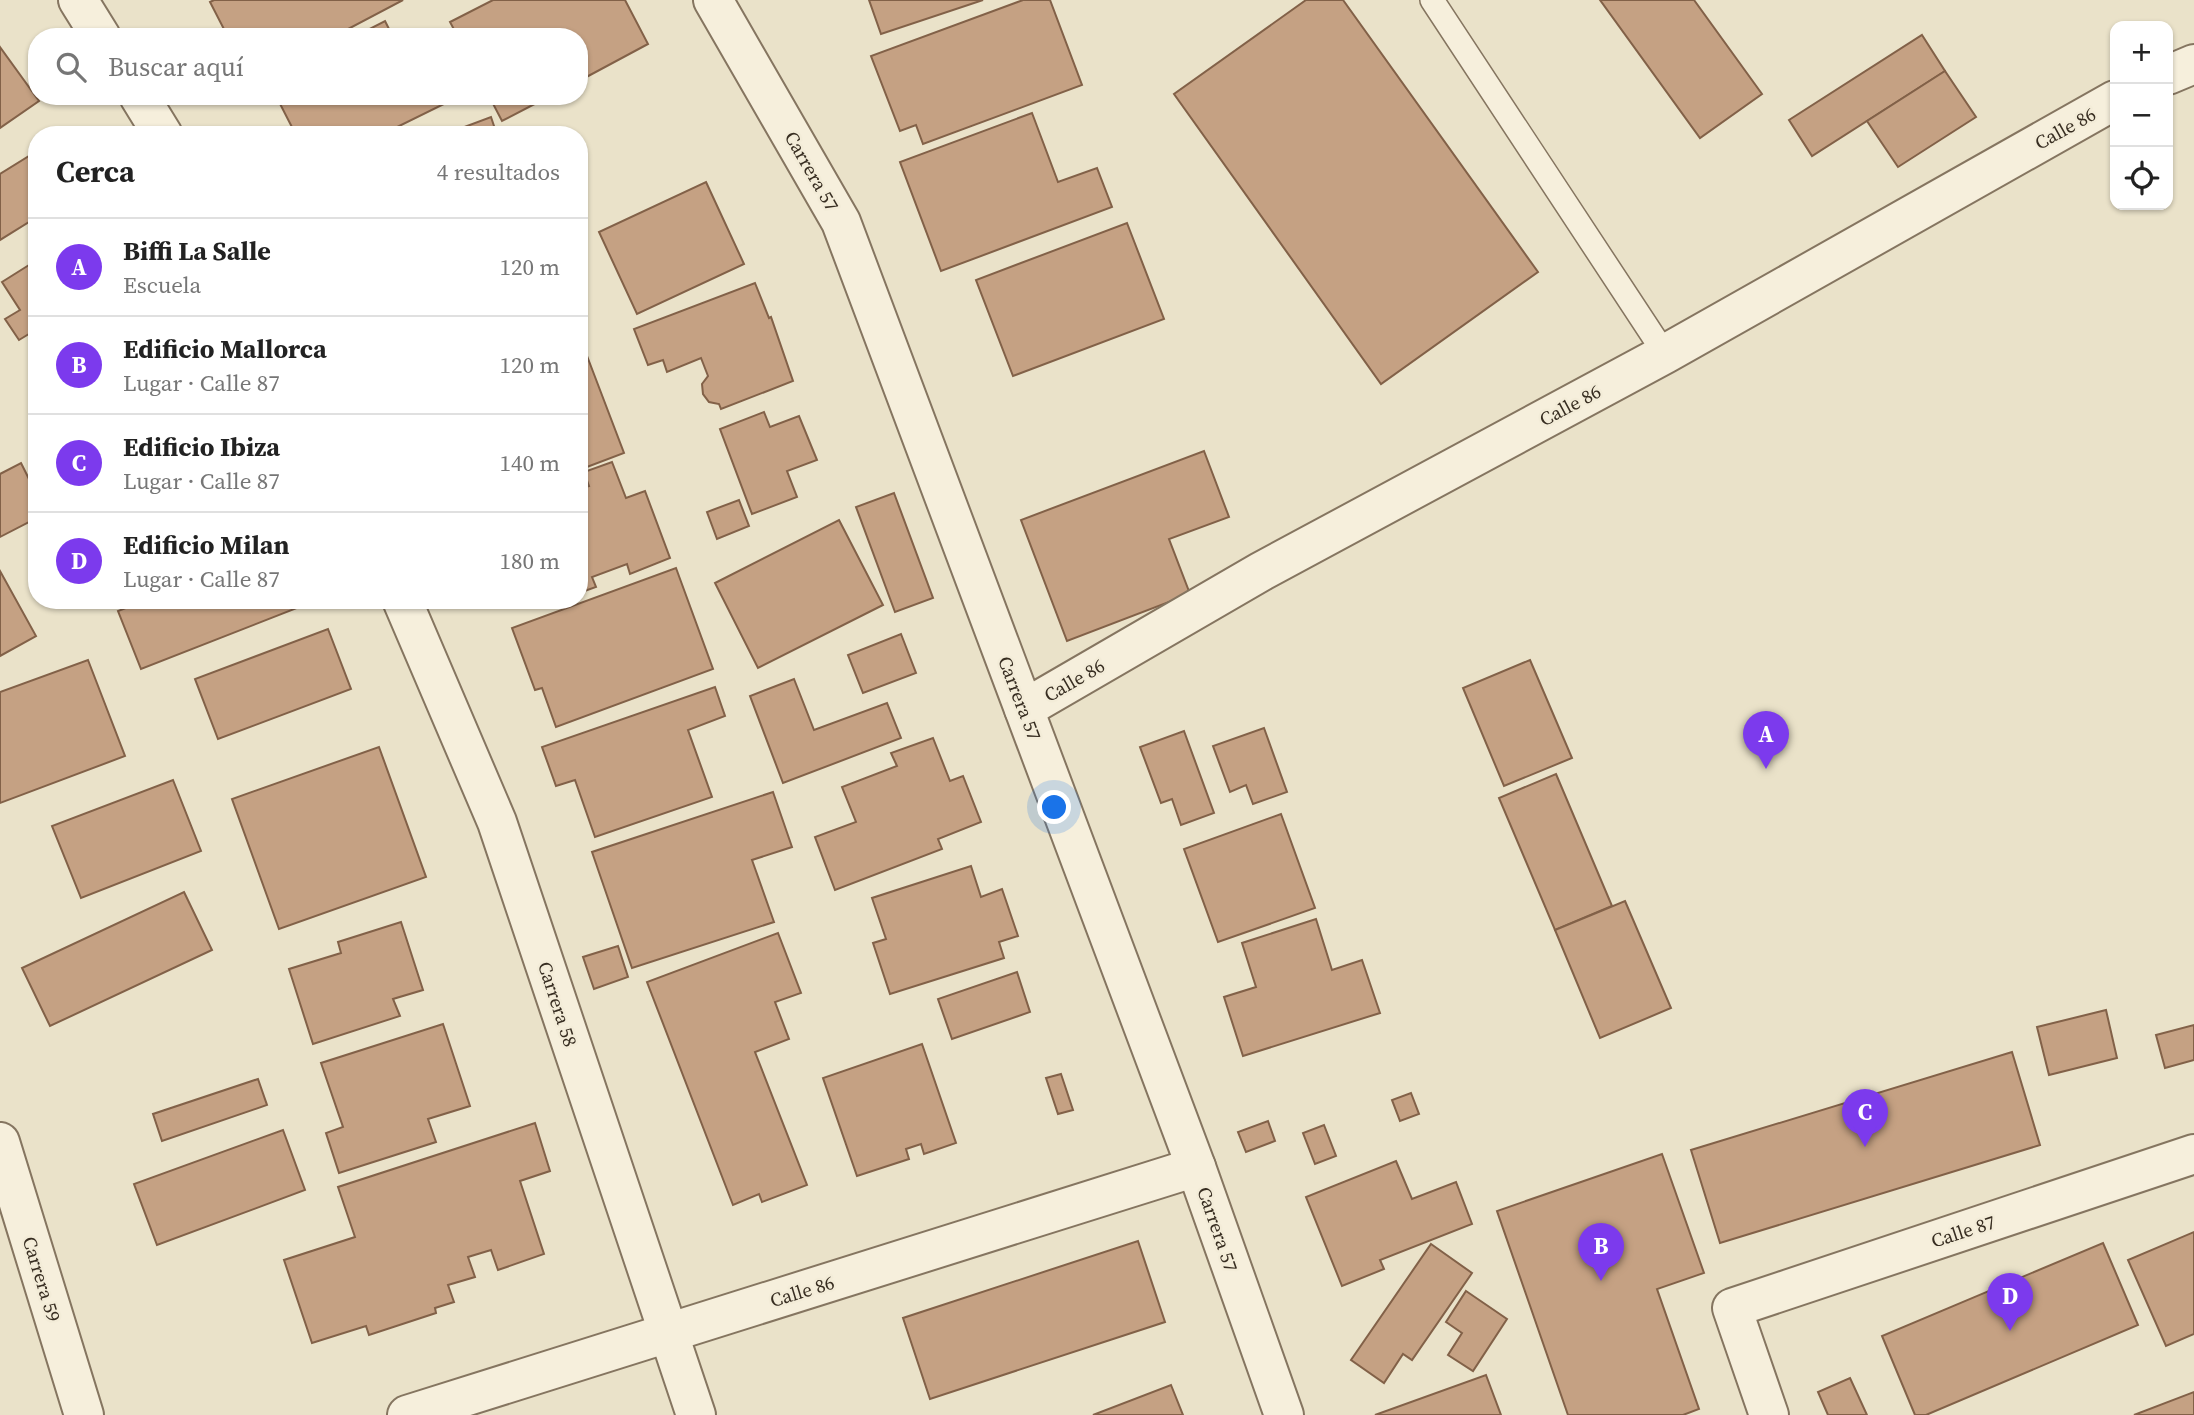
<!DOCTYPE html>
<html lang="es">
<meta charset="utf-8">
<style>
body{margin:0;font-family:"Source Serif 4",serif;background:#f2f2f2;color:#222}
.controls{position:absolute;right:21px;top:21px;display:grid;overflow:hidden;border-radius:14px;box-shadow:0 2px 5px #0004}
.controls button{width:63px;height:63px;display:grid;place-items:center;padding:0;border:0;border-bottom:2px solid #e0e0e0;background:#fff;color:#222;font:35px sans-serif}
.you{position:absolute;left:1055px;top:808px;width:24px;height:24px;margin:-18px;border:5px solid #fff;border-radius:50%;background:#1a73e8;box-shadow:0 0 0 10px #1a73e833}
.badge{display:grid;place-items:center;width:46px;height:46px;border-radius:50%;background:#7c3aed;color:#fff;font-size:23px;font-weight:700}
.pin{position:absolute;translate:-50% -58px;filter:drop-shadow(0 2px 4px #0008)}
.pin::after{content:'';position:absolute;top:37px;width:24px;height:21px;background:inherit;clip-path:polygon(0 0,100% 0,50% 100%)}
.list{margin:0;padding:0;list-style:none}
h2{display:flex;justify-content:space-between;align-items:center;height:91px;margin:0;padding:0 28px;font-size:30px}
h2 small{font-size:23px;font-weight:400;color:#767676}
.list li{display:grid;grid-template-columns:46px 1fr auto;gap:21px;align-items:center;box-sizing:border-box;height:98px;padding:0 28px;border-top:2px solid #e0e0e0}
.list b{display:block;font-size:26px;white-space:nowrap}
.list p{margin:0;font-size:23px;white-space:nowrap;color:#767676}
.list em{font-size:23px;font-style:normal;color:#767676}
.icon{flex:none;width:38px;height:38px;fill:none;stroke:currentColor;stroke-width:2;stroke-linecap:round;stroke-linejoin:round}
.map{position:relative;flex:none;width:2194px;height:1415px;overflow:hidden}
.search{position:absolute;background:#fff;box-shadow:0 2px 5px #0004;left:28px;top:28px;width:560px;height:77px;display:flex;align-items:center;gap:18px;box-sizing:border-box;padding:0 24px;border-radius:28px;color:#767676;font-size:26px}
.panel{position:absolute;background:#fff;box-shadow:0 2px 5px #0004;left:28px;top:126px;width:560px;height:483px;border-radius:28px}
.map>svg:first-child{display:block}
.building{fill:#c5a183;stroke:#826148;stroke-width:2}
.lines{fill:none;stroke-linecap:round;stroke-linejoin:round}
.service-casing{stroke:#857560;stroke-width:26}
.minor-casing{stroke:#857560;stroke-width:42}
.service{stroke:#f6efdc;stroke-width:23}
.minor{stroke:#f6efdc;stroke-width:38}
.labels{text-anchor:middle;dominant-baseline:central;stroke-width:5;stroke-linejoin:round;paint-order:stroke}
.street-label{font-size:19px;fill:#372d21;stroke:#f3ecd8}
</style>
<div class="map">
<svg width="2194" height="1415" viewBox="0 0 2194 1415">
<rect width="100%" height="100%" fill="#eae2c9"/>
<g class="building">
<polygon points="214,0 403,0 333,37 228,37 210,2"/>
<polygon points="493,0 625,0 648,44 579,81 579,37 458,37 450,22"/>
<polygon points="869,0 983,0 881,34"/>
<polygon points="1023,0 1050,0 1082,85 923,144 916,125 900,131 871,56"/>
<polygon points="1306,0 1343,0 1538,272 1381,384 1174,94"/>
<polygon points="1600,0 1694,0 1762,94 1700,138"/>
<polygon points="385,21 393,37 354,37"/>
<polygon points="1922,35 1945,71 1812,156 1789,120"/>
<polygon points="0,47 39,101 0,128"/>
<polygon points="1945,71 1976,117 1898,167 1867,121"/>
<polygon points="276,96 448,96 450,101 381,135 296,135"/>
<polygon points="489,96 550,96 502,121"/>
<polygon points="1032,113 1058,182 1097,168 1112,207 941,271 900,162"/>
<polygon points="491,117 497,135 443,135"/>
<polygon points="37,151 37,217 0,240 0,174"/>
<polygon points="706,182 744,264 637,314 599,232"/>
<polygon points="1127,223 1164,319 1013,376 976,280"/>
<polygon points="37,260 37,329 19,340 5,319 20,310 2,282"/>
<polygon points="755,283 769,318 771,317 793,381 721,409 719,404 709,402 703,394 702,384 708,376 701,358 667,372 663,360 648,365 634,329"/>
<polygon points="584,348 624,453 579,470 579,349"/>
<polygon points="764,412 770,427 799,416 817,460 787,471 797,497 752,514 720,429"/>
<polygon points="1204,451 1229,517 1169,539 1190,594 1067,641 1021,520"/>
<polygon points="612,462 626,498 645,491 670,558 630,574 627,564 592,577 596,587 579,593 579,489 589,486 584,472"/>
<polygon points="21,463 37,495 37,518 0,537 0,474"/>
<polygon points="894,493 933,598 895,612 856,507"/>
<polygon points="739,500 749,526 717,539 707,512"/>
<polygon points="839,520 883,605 758,668 715,583"/>
<polygon points="676,568 713,669 556,727 542,688 535,690 512,628"/>
<polygon points="0,571 36,636 0,656"/>
<polygon points="146,600 300,600 302,606 141,669 118,611"/>
<polygon points="328,629 351,689 218,739 195,679"/>
<polygon points="901,634 916,673 863,693 848,655"/>
<polygon points="88,660 125,756 0,803 0,692"/>
<polygon points="1530,660 1572,758 1504,786 1463,688"/>
<polygon points="794,679 814,730 887,703 901,738 783,783 750,696"/>
<polygon points="715,687 725,716 688,730 712,797 595,837 575,780 556,786 542,747"/>
<polygon points="1264,728 1287,792 1253,804 1246,785 1230,792 1213,746"/>
<polygon points="1184,731 1214,813 1181,825 1172,799 1161,803 1140,747"/>
<polygon points="933,738 950,781 963,776 981,822 938,839 942,849 835,890 815,837 856,822 842,787 897,766 891,753"/>
<polygon points="379,747 426,877 279,929 232,799"/>
<polygon points="1556,774 1612,906 1555,930 1499,798"/>
<polygon points="173,780 201,851 81,898 52,826"/>
<polygon points="773,792 792,847 752,860 774,922 632,968 592,852"/>
<polygon points="1281,814 1315,908 1218,942 1184,849"/>
<polygon points="971,866 981,897 1002,889 1018,936 999,942 1004,958 890,994 873,943 886,939 872,898"/>
<polygon points="184,892 212,950 50,1026 22,968"/>
<polygon points="1625,901 1671,1008 1600,1038 1555,930"/>
<polygon points="1316,919 1332,970 1362,960 1380,1013 1243,1056 1224,997 1256,987 1242,943"/>
<polygon points="401,922 423,990 393,999 400,1016 313,1044 289,969 341,953 338,942"/>
<polygon points="778,933 801,993 775,1002 789,1039 755,1052 807,1185 762,1202 759,1194 733,1205 647,982"/>
<polygon points="618,946 628,977 594,989 583,957"/>
<polygon points="1017,972 1030,1012 952,1039 938,999"/>
<polygon points="2106,1010 2117,1058 2049,1075 2037,1027"/>
<polygon points="443,1024 470,1106 428,1119 436,1142 339,1173 326,1133 343,1127 321,1063"/>
<polygon points="2194,1025 2194,1060 2165,1068 2156,1035"/>
<polygon points="922,1044 956,1143 924,1154 921,1144 906,1149 909,1159 857,1176 823,1078"/>
<polygon points="2012,1052 2040,1145 1720,1243 1691,1150"/>
<polygon points="1061,1074 1073,1110 1058,1114 1046,1078"/>
<polygon points="258,1079 267,1105 162,1141 153,1114"/>
<polygon points="1411,1093 1419,1114 1400,1121 1392,1100"/>
<polygon points="1268,1121 1275,1141 1246,1152 1238,1132"/>
<polygon points="535,1123 550,1171 520,1181 544,1254 498,1270 491,1250 468,1257 475,1277 448,1285 454,1302 435,1308 436,1313 369,1335 366,1326 312,1343 284,1260 355,1237 338,1187"/>
<polygon points="1324,1125 1336,1156 1315,1164 1303,1133"/>
<polygon points="283,1130 305,1190 157,1245 134,1184"/>
<polygon points="1662,1154 1704,1273 1657,1289 1699,1409 1683,1415 1568,1415 1497,1211"/>
<polygon points="1396,1161 1412,1199 1456,1182 1472,1224 1380,1260 1384,1269 1342,1286 1306,1197"/>
<polygon points="2194,1232 2194,1334 2166,1346 2128,1260"/>
<polygon points="1138,1241 1165,1322 930,1399 903,1318"/>
<polygon points="2103,1243 2138,1325 1926,1415 1915,1415 1882,1336"/>
<polygon points="1431,1244 1472,1273 1412,1360 1403,1354 1384,1383 1351,1360"/>
<polygon points="1466,1291 1507,1319 1473,1371 1448,1355 1462,1333 1446,1322"/>
<polygon points="1486,1375 1501,1415 1375,1415"/>
<polygon points="1850,1378 1867,1415 1828,1415 1818,1392"/>
<polygon points="1171,1385 1183,1415 1093,1415"/>
<polygon points="2194,1392 2194,1415 2134,1415"/>
</g>
<g class="lines">
<g class="service-casing">
<polyline id="service" points="1432,0 1665,354"/>
</g>
<g class="minor-casing">
<g id="minor">
<polyline points="78,0 101,37"/>
<polyline points="713,0 841,222 1196,1167 1284,1415"/>
<polyline points="2168,75 2194,64"/>
<polyline points="139,96 163,135"/>
<polyline points="402,600 497,822 696,1415"/>
<polyline points="1024,709 1262,571 1665,354 2115,100"/>
<polyline points="0,1142 84,1415"/>
<polyline points="407,1415 1196,1167"/>
<polyline points="1769,1415 1732,1308 2194,1154"/>
</g>
</g>
<use href="#service" class="service"/>
<use href="#minor" class="minor"/>
</g>
<g class="labels">
<g class="street-label">
<text transform="translate(2065 128) rotate(-29)">Calle 86</text>
<text transform="translate(812 171) rotate(60)">Carrera 57</text>
<text transform="translate(1570 405) rotate(-28)">Calle 86</text>
<text transform="translate(1074 680) rotate(-30)">Calle 86</text>
<text transform="translate(1020 698) rotate(69)">Carrera 57</text>
<text transform="translate(558 1004) rotate(72)">Carrera 58</text>
<text transform="translate(1218 1229) rotate(71)">Carrera 57</text>
<text transform="translate(1963 1231) rotate(-18)">Calle 87</text>
<text transform="translate(42 1279) rotate(73)">Carrera 59</text>
<text transform="translate(802 1291) rotate(-17)">Calle 86</text>
</g>
</g>
</svg>
<div class="controls">
<button>+</button>
<button>−</button>
<button><svg class="icon" aria-label="locate" viewBox="0 0 24 24"><circle cx="12" cy="12" r="6"/><path d="M12 2v4M12 18v4M2 12h4M18 12h4"/></svg></button>
</div>
<div class="you"></div>
<div class="pin badge" style="left:1766px;top:769px">A</div>
<div class="pin badge" style="left:1601px;top:1281px">B</div>
<div class="pin badge" style="left:1865px;top:1147px">C</div>
<div class="pin badge" style="left:2010px;top:1331px">D</div>
<div class="search"><svg class="icon" aria-label="search" viewBox="0 0 24 24"><circle cx="10" cy="10" r="6"/><path d="M15 15l6 6"/></svg>Buscar aquí</div>
<section class="panel">
<h2>Cerca<small>4 resultados</small></h2>
<ul class="list">
<li><span class="badge">A</span><div><b>Biffi La Salle</b><p>Escuela</p></div><em>120 m</em></li>
<li><span class="badge">B</span><div><b>Edificio Mallorca</b><p>Lugar · Calle 87</p></div><em>120 m</em></li>
<li><span class="badge">C</span><div><b>Edificio Ibiza</b><p>Lugar · Calle 87</p></div><em>140 m</em></li>
<li><span class="badge">D</span><div><b>Edificio Milan</b><p>Lugar · Calle 87</p></div><em>180 m</em></li>
</ul>
</section>
</div>
